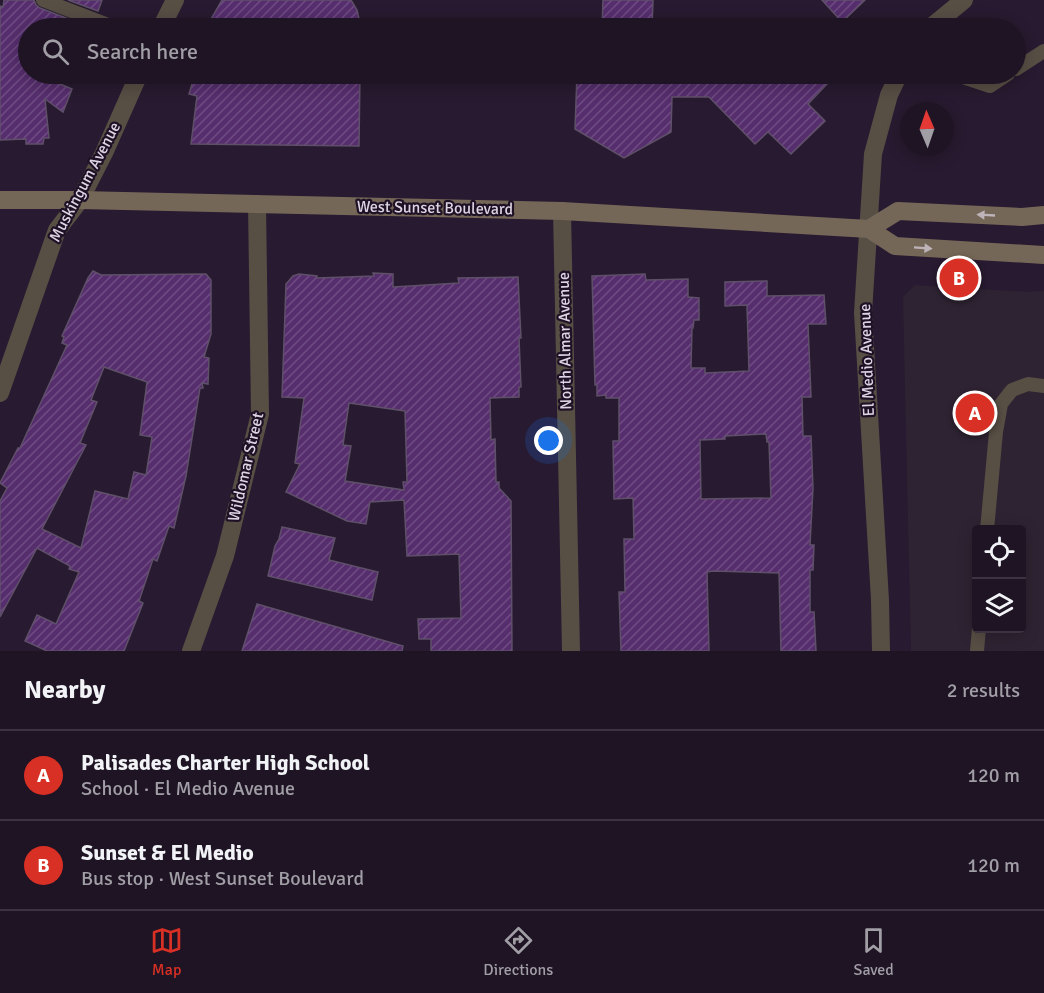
<!DOCTYPE html>
<meta charset="utf-8">
<style>
body{margin:0;font-family:Signika,sans-serif;background:#2b2131;color:#f1f3f6}
.controls{position:absolute;right:18px;bottom:18px;display:grid;overflow:hidden;border-radius:6px;box-shadow:0 3px 15px #0003}
.controls button{width:54px;height:54px;display:grid;place-items:center;padding:0;border:0;border-bottom:2px solid #3c3341;background:#1e1424;color:#f1f3f6;font:30px sans-serif}
.compass{position:absolute;left:900px;top:102px;width:54px;height:54px;border-radius:50%;background:#1e1424;box-shadow:0 3px 15px #0003;rotate:358deg}
.you{position:absolute;left:549px;top:441px;width:21px;height:21px;margin:-15px;border:4px solid #fff;border-radius:50%;background:#1a73e8;box-shadow:0 0 0 9px #1a73e833}
.badge{display:grid;place-items:center;width:39px;height:39px;border-radius:50%;background:#d93025;color:#fff;font-size:20px;font-weight:700}
.pin{position:absolute;translate:-50% -50%;border:3px solid #fff;box-shadow:0 2px 6px #0006}
.list{margin:0;padding:0;list-style:none}
h2{display:flex;justify-content:space-between;align-items:center;height:78px;margin:0;padding:0 24px;font-size:26px}
h2 small{font-size:20px;font-weight:400;color:#a19ea6}
.list li{display:grid;grid-template-columns:39px 1fr auto;gap:18px;align-items:center;box-sizing:border-box;height:90px;padding:0 24px;border-top:2px solid #3c3341}
.list b{display:block;font-size:22px;white-space:nowrap}
.list p{margin:0;font-size:20px;white-space:nowrap;color:#a19ea6}
.list em{font-size:20px;font-style:normal;color:#a19ea6}
.icon{flex:none;width:33px;height:33px;fill:none;stroke:currentColor;stroke-width:2;stroke-linecap:round;stroke-linejoin:round}
.map{position:relative;flex:none;width:1044px;height:651px;overflow:hidden}
.search{position:absolute;background:#1e1424;box-shadow:0 3px 15px #0003;left:18px;right:18px;top:18px;height:66px;display:flex;align-items:center;gap:15px;box-sizing:border-box;padding:0 21px;border-radius:33px;color:#a19ea6;font-size:22px}
.sheet{height:258px;background:#1e1424}
nav{display:flex;justify-content:space-around;align-items:center;box-sizing:border-box;height:84px;border-top:2px solid #3c3341;background:#1e1424;font-size:16px;color:#a19ea6}
nav a{display:grid;justify-items:center;gap:3px}
nav .on{color:#d93025}
.map>svg:first-child{display:block}
.education{fill:#2e2332;fill-rule:evenodd}
.building{fill:url(#building-hatch);stroke:#5f5069;stroke-width:1.5;fill-rule:evenodd}
.lines{fill:none;stroke-linecap:round;stroke-linejoin:round}
.lane{stroke:#574e44;stroke-width:14}
.street{stroke:#574e44;stroke-width:18}
.secondary{stroke:#756757;stroke-width:18}
.oneway{fill:#beb3b9}
.labels{text-anchor:middle;dominant-baseline:central;stroke-width:4.5;stroke-linejoin:round;paint-order:stroke}
.street-label{font-size:16px;fill:#ddd4e3;stroke:#1e1126}
</style>
<div class="map">
<svg width="1044" height="651" viewBox="0 0 1044 651">
<defs>
<pattern id="building-hatch" width="6" height="6" patternUnits="userSpaceOnUse" patternTransform="scale(1.5)"><rect width="6" height="6" fill="#562e6d"/><path d="M-1 1l2-2M0 6l6-6M5 7l2-2" fill="none" stroke="#6e4b82"/></pattern>
</defs>
<rect width="100%" height="100%" fill="#281a30"/>
<path class="education" d="M915,285L1027,292L1044,291V651H911L903,297ZM976,530H1022V628H976Z"/>
<g class="building">
<polygon points="4,0 34,0 36,5 40,8 92,28 28,28 28,74 36,74 72,89 63,112 45,99 49,138 44,138 43,144 26,144 26,139 0,140 0,6 3,7"/>
<polygon points="68,0 102,0 98,11"/>
<polygon points="222,0 351,0 357,10 361,28 206,28"/>
<polygon points="603,0 653,0 652,28 602,28"/>
<polygon points="822,0 865,0 842,22"/>
<polygon points="195,74 360,74 359,146 191,144 197,96 189,94"/>
<polygon points="577,74 817,74 827,84 808,104 825,121 791,154 768,132 755,144 709,97 672,97 671,132 624,158 575,129"/>
<path d="M93,271L101,275L206,274L211,280V334L204,357L209,358L208,384L202,383L203,388H200L186,476L174,528L169,526L157,561L153,559L139,601L143,603L124,651H47L25,641L37,615L56,624L79,572L69,569L70,566L37,548L0,617V501L7,488L0,483L18,448H20L67,345L62,343L64,337L62,336L88,278ZM104,367L147,382L140,435L152,437L146,475L134,472L128,499L95,491L81,548L42,529L86,445L80,443L97,402L91,400Z"/>
<path d="M373,273L393,274V287L459,283L458,278L518,277L521,338H519L521,387H519V397L490,398L491,440L495,439L496,482H499V488L511,501L512,651H431V639H419L418,619L461,618L459,554L407,556L404,500L370,502L366,524L347,521L286,492L300,464L295,463L304,398L282,397L286,284L293,276L299,274L317,276V278L374,276ZM349,403L405,411L407,482H403L404,490L345,481L351,446L343,445Z"/>
<path d="M645,274L646,280L688,279V297L699,298V320H694L693,328H692L691,368H705V373L749,371L747,305L725,306V282L767,281V296L824,295L826,324H808L811,397H802L803,436H811L813,488L810,545H814L813,570H810V612H814L816,651H781L779,573L713,571L707,572L709,651H621L619,592H625L624,539H634L633,498L614,499L613,441H619V398H606V395L597,396V385H595L592,276ZM766,434L767,442H769L771,498L701,499L700,440L725,439V436Z"/>
<polygon points="282,527 335,538 329,560 378,572 372,600 268,576 275,546 279,539"/>
<polygon points="257,604 403,646 402,651 242,651"/>
</g>
<g class="lines">
<g class="lane">
<polyline points="43,0 116,28"/>
<polyline points="1016,69 1044,51"/>
<polyline points="961,74 966,78 990,86 1008,74"/>
<polyline points="987,530 996,432 1001,404 1012,390 1028,384 1044,386"/>
<polyline points="977,651 979,628"/>
</g>
<g class="street">
<polyline points="161,28 175,0"/>
<polyline points="930,28 964,0"/>
<polyline points="562,211 571,651"/>
<polyline points="0,393 57,230 80,200 104,153 139,74"/>
<polyline points="191,651 225,556 260,414 257,204"/>
<polyline points="881,651 880,600 863,313 873,154 889,95 899,74"/>
</g>
<g class="secondary">
<polyline points="0,200 80,200 562,211 869,229 895,246 1044,255"/>
<polyline points="869,229 898,211 1022,217 1044,215"/>
</g>
</g>
<defs><path id="oneway-solid" d="M-6-.8H1V-3.2L6.5 0L1 3.2V.8H-6Z" transform="scale(1.5)"/></defs>
<g class="oneway">
<use href="#oneway-solid" transform="translate(986 215) rotate(-177)"/>
<use href="#oneway-solid" transform="translate(923 248) rotate(4)"/>
</g>
<g class="labels">
<g class="street-label">
<text transform="translate(85 182) rotate(-62)">Muskingum Avenue</text>
<text transform="translate(435 208) rotate(1)">West Sunset Boulevard</text>
<text transform="translate(565 341) rotate(-91)">North Almar Avenue</text>
<text transform="translate(867 360) rotate(-92)">El Medio Avenue</text>
<text transform="translate(246 467) rotate(-77)">Wildomar Street</text>
</g>
</g>
</svg>
<div class="controls">
<button><svg class="icon" aria-label="locate" viewBox="0 0 24 24"><circle cx="12" cy="12" r="6"/><path d="M12 2v4M12 18v4M2 12h4M18 12h4"/></svg></button>
<button><svg class="icon" aria-label="layers" viewBox="0 0 24 24"><path d="M12 4l9 5-9 5-9-5zM3 14l9 5 9-5"/></svg></button>
</div>
<svg class="compass" viewBox="-18 -18 36 36"><path d="M0-13l5 13h-10z" fill="#e53935"/><path d="M0 13l5-13h-10z" fill="#a19ea6"/></svg>
<div class="you"></div>
<div class="pin badge" style="left:975px;top:413px">A</div>
<div class="pin badge" style="left:959px;top:278px">B</div>
<div class="search"><svg class="icon" aria-label="search" viewBox="0 0 24 24"><circle cx="10" cy="10" r="6"/><path d="M15 15l6 6"/></svg>Search here</div>
</div>
<section class="sheet">
<h2>Nearby<small>2 results</small></h2>
<ul class="list">
<li><span class="badge">A</span><div><b>Palisades Charter High School</b><p>School · El Medio Avenue</p></div><em>120 m</em></li>
<li><span class="badge">B</span><div><b>Sunset &amp; El Medio</b><p>Bus stop · West Sunset Boulevard</p></div><em>120 m</em></li>
</ul>
</section>
<nav>
<a class="on"><svg class="icon" aria-label="map" viewBox="0 0 24 24"><path d="M3 6l6-2 6 2 6-2v14l-6 2-6-2-6 2zM9 4v14M15 6v14"/></svg>Map</a>
<a><svg class="icon" aria-label="directions" viewBox="0 0 24 24"><path d="M12 3l9 9-9 9-9-9zM9 14v-3h6M13 9l2 2-2 2"/></svg>Directions</a>
<a><svg class="icon" aria-label="saved" viewBox="0 0 24 24"><path d="M7 4h10v16l-5-4-5 4z"/></svg>Saved</a>
</nav>
